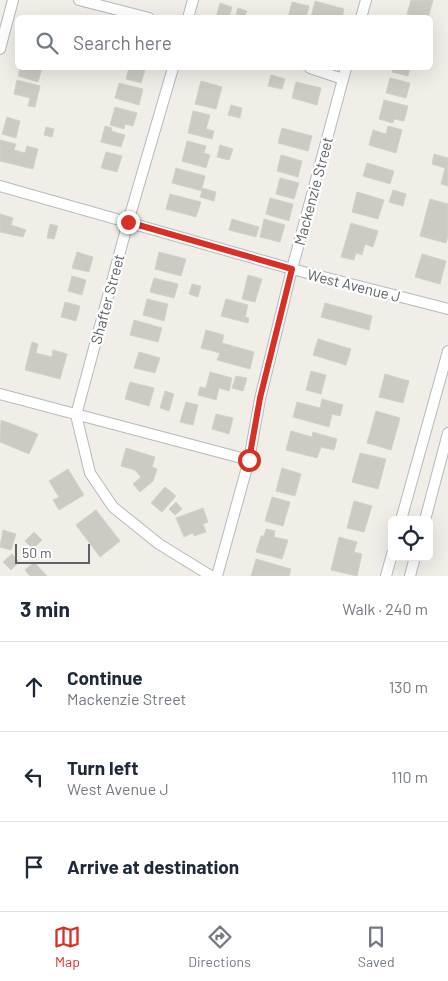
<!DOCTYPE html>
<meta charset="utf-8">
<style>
body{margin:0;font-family:Barlow,sans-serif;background:#f2f2f3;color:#1f2937}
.controls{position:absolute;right:15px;bottom:15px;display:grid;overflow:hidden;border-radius:8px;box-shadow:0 5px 20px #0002}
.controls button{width:45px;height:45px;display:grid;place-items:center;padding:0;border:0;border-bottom:1px solid #e0e1e3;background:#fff;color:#1f2937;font:25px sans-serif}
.scale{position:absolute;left:15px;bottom:12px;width:75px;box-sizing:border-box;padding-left:5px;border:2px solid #5e6166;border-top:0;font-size:14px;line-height:18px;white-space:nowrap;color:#5e6166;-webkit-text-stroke:4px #fff;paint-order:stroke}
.stop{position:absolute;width:15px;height:15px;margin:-11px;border:4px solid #d93025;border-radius:50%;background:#fff}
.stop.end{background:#d93025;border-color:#fff;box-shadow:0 1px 5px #0008}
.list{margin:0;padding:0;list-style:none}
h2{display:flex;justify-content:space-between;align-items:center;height:65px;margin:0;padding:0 20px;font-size:21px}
h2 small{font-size:16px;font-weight:400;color:#747a83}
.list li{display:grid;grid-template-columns:32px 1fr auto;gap:15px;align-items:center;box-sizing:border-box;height:90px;padding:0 20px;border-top:1px solid #e0e1e3}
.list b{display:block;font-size:19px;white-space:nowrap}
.list p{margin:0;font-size:16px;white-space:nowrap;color:#747a83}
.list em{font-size:16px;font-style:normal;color:#747a83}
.icon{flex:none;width:28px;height:28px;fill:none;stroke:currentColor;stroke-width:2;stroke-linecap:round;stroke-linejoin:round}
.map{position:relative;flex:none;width:448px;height:576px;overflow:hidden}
.search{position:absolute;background:#fff;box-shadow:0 5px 20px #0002;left:15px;right:15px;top:15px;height:55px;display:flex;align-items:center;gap:12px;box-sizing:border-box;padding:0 18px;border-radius:8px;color:#747a83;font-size:19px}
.sheet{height:335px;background:#fff}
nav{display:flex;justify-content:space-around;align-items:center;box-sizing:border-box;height:70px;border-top:1px solid #e0e1e3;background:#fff;font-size:14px;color:#747a83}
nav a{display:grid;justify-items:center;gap:2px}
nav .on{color:#d93025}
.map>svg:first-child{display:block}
.building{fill:#cbcac3;stroke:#d4d1c5}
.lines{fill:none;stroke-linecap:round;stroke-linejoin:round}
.minor-casing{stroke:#b7b8bd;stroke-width:12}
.minor{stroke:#fff;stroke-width:10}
.route{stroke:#d93025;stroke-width:6}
.labels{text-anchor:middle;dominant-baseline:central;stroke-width:4.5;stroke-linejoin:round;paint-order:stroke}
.street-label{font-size:15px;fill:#5e6166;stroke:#fff}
</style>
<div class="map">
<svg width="448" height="576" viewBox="0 0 448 576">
<rect width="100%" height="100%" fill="#f0eee7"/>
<g class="building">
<polygon points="411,0 433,0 428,18 419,18 407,14"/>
<polygon points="315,1 344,9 342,18 311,18"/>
<polygon points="292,2 309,6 306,18 288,18"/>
<polygon points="220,3 232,7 229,18 216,18"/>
<polygon points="238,8 247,11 244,18 235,18"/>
<polygon points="20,68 42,68 38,82 18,76"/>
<polygon points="129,68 145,70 141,83 126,79"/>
<polygon points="393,68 410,68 408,76 392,72"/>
<polygon points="271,75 285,79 282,89 268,86"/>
<polygon points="390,78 410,83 406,98 386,93"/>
<polygon points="17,80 40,86 35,107 28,106 30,98 14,94"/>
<polygon points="201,81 222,87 216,109 195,104"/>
<polygon points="296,82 321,88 317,105 292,98"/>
<polygon points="119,83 143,89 139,105 115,98"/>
<polygon points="384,100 408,106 404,121 394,119 393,123 379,119"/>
<polygon points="231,105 242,108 240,118 228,115"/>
<polygon points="115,107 137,113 133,126 125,124 124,129 110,125"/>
<polygon points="193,111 210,115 206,129 214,131 212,139 188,133"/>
<polygon points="7,117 20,121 16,138 2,134"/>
<polygon points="105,126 112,128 111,131 125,135 121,147 101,142"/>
<polygon points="388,126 402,130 396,153 369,145 373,130 386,134"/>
<polygon points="46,127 54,129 52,137 44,135"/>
<polygon points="282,128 312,136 308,151 278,143"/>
<polygon points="0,140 16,144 14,150 25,153 27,146 38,149 33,169 0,161"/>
<polygon points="187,141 206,146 204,153 210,155 206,168 182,161"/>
<polygon points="220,145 233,149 229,160 217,157"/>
<polygon points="106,152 122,156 117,172 101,168"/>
<polygon points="434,154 448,158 448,186 441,184 445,168 432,164"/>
<polygon points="281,155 302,161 298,177 277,171"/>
<polygon points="367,163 394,171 390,184 363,176"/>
<polygon points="176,168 205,176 202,188 216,192 214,201 200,197 202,191 172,183"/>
<polygon points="280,178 299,183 294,199 276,194"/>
<polygon points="393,190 406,194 403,206 389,202"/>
<polygon points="357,192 384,200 378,219 352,212"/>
<polygon points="170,194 201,202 196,217 166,209"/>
<polygon points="270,198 293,204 289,221 266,214"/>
<polygon points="430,199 448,204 448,236 446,243 420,236"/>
<polygon points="0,214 13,218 11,225 26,230 23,237 0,232"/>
<polygon points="232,219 259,227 256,237 229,230"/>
<polygon points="264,219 285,225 280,242 260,237"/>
<polygon points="351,223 378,231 373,247 365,244 362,255 356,253 354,260 341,257"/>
<polygon points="50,224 58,226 54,239 47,238"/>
<polygon points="77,252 93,257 89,272 72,268"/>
<polygon points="159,252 186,259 181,276 155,269"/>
<polygon points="422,254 446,261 440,284 415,277"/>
<polygon points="248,275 262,279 255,302 242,299"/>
<polygon points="72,276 86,280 82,295 68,291"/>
<polygon points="154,278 178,284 174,298 150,292"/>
<polygon points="192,284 201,286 198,297 189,294"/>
<polygon points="147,299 168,304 164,321 143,315"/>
<polygon points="226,299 248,305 245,317 249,318 248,323 221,316"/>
<polygon points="65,302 80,306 76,321 61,317"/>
<polygon points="325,303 372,316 369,330 321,317"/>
<polygon points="134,320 162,328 158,342 130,335"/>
<polygon points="206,330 224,335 222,343 254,352 250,369 217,360 220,353 201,348"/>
<polygon points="318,339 351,349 346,365 313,355"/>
<polygon points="32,342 38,344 36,353 52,357 53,350 67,354 60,379 25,370"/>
<polygon points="139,352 160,358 155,373 134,368"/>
<polygon points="311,371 326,375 321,394 306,390"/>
<polygon points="210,372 232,378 229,391 219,388 216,400 198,395 200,387 206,388"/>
<polygon points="385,374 409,381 403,403 379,397"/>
<polygon points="236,376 247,378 243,391 232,388"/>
<polygon points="130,382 154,388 149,406 125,399"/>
<polygon points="165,391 174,394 169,411 160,408"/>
<polygon points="322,399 343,405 340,416 332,414 329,427 293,417 297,402 320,408"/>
<polygon points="186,402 198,405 193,425 180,422"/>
<polygon points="376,411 400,418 391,450 367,443"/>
<polygon points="216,414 233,418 229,434 212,429"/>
<polygon points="1,420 38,434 29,454 0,442"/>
<polygon points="291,431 312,437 313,432 337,439 334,450 321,447 317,458 286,450"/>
<polygon points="126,448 155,457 152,467 157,469 153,481 140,492 133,484 141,477 135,470 121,466"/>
<polygon points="360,453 386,459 378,489 352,482"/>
<polygon points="282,468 301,474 295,496 276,491"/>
<polygon points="68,469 84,495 59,510 53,500 59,497 49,481"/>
<polygon points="165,487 176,496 162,512 151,503"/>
<polygon points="272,497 290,502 283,526 265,521"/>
<polygon points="354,501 372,506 364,532 347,528"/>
<polygon points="176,502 182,509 175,515 169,509"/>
<polygon points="203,508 208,522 203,524 206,532 194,536 193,533 184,537 176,518"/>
<polygon points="96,510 120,541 100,557 76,525"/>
<polygon points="266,529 275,531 274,537 288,540 282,559 256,552 261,536 264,536"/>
<polygon points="3,530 16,534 11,550 0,547"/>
<polygon points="34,532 42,540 33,549 25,541"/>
<polygon points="339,537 357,542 354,552 362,554 357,576 331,570"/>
<polygon points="12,554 19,562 11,570 3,562"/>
<polygon points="256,559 291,569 289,576 251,576"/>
<polygon points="34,562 47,576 30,576 25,570"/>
</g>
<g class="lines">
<g class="minor-casing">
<g id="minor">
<polyline points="79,0 149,18"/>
<polyline points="188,18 193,0"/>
<polyline points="361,18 366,0"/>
<polyline points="0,49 13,0"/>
<polyline points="173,68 128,222 76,415 90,473 113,507 159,544 211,576"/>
<polyline points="310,68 343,79"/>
<polyline points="0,186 292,269 448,309"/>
<polyline points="0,394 249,460"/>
<polyline points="401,520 448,351"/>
<polyline points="425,520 448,433"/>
<polyline points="217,576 249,460 260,399 292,269 346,68"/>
<polyline points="386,576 392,554"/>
<polyline points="410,576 415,557"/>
</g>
</g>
<use href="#minor" class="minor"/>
</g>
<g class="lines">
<polyline class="route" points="128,222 292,269 260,398 249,460"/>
</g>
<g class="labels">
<g class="street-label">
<text transform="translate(313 191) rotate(-75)">Mackenzie Street</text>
<text transform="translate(354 285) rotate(14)">West Avenue J</text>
<text transform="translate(107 299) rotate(-75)">Shafter Street</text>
</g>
</g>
</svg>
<div class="controls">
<button><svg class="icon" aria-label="locate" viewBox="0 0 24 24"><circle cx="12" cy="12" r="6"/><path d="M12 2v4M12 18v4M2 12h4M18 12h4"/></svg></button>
</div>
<div class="scale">50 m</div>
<div class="stop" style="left:249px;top:460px"></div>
<div class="stop end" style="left:128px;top:222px"></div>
<div class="search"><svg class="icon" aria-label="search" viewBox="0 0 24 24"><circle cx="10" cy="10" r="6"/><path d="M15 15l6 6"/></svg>Search here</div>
</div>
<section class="sheet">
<h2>3 min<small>Walk · 240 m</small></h2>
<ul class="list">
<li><svg class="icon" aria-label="ahead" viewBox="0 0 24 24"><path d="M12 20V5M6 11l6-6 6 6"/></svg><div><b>Continue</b><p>Mackenzie Street</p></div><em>130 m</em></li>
<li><svg class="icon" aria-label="left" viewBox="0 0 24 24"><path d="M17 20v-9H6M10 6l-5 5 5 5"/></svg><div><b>Turn left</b><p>West Avenue J</p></div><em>110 m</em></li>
<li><svg class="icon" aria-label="arrive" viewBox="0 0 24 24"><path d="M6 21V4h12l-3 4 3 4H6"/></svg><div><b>Arrive at destination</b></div></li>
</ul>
</section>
<nav>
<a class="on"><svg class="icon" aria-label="map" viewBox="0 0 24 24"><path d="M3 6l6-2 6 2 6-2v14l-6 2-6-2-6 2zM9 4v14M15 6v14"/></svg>Map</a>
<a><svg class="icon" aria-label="directions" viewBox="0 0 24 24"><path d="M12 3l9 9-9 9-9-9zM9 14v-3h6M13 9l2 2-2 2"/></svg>Directions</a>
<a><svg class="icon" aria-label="saved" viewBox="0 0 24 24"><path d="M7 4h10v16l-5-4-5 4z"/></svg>Saved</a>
</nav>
